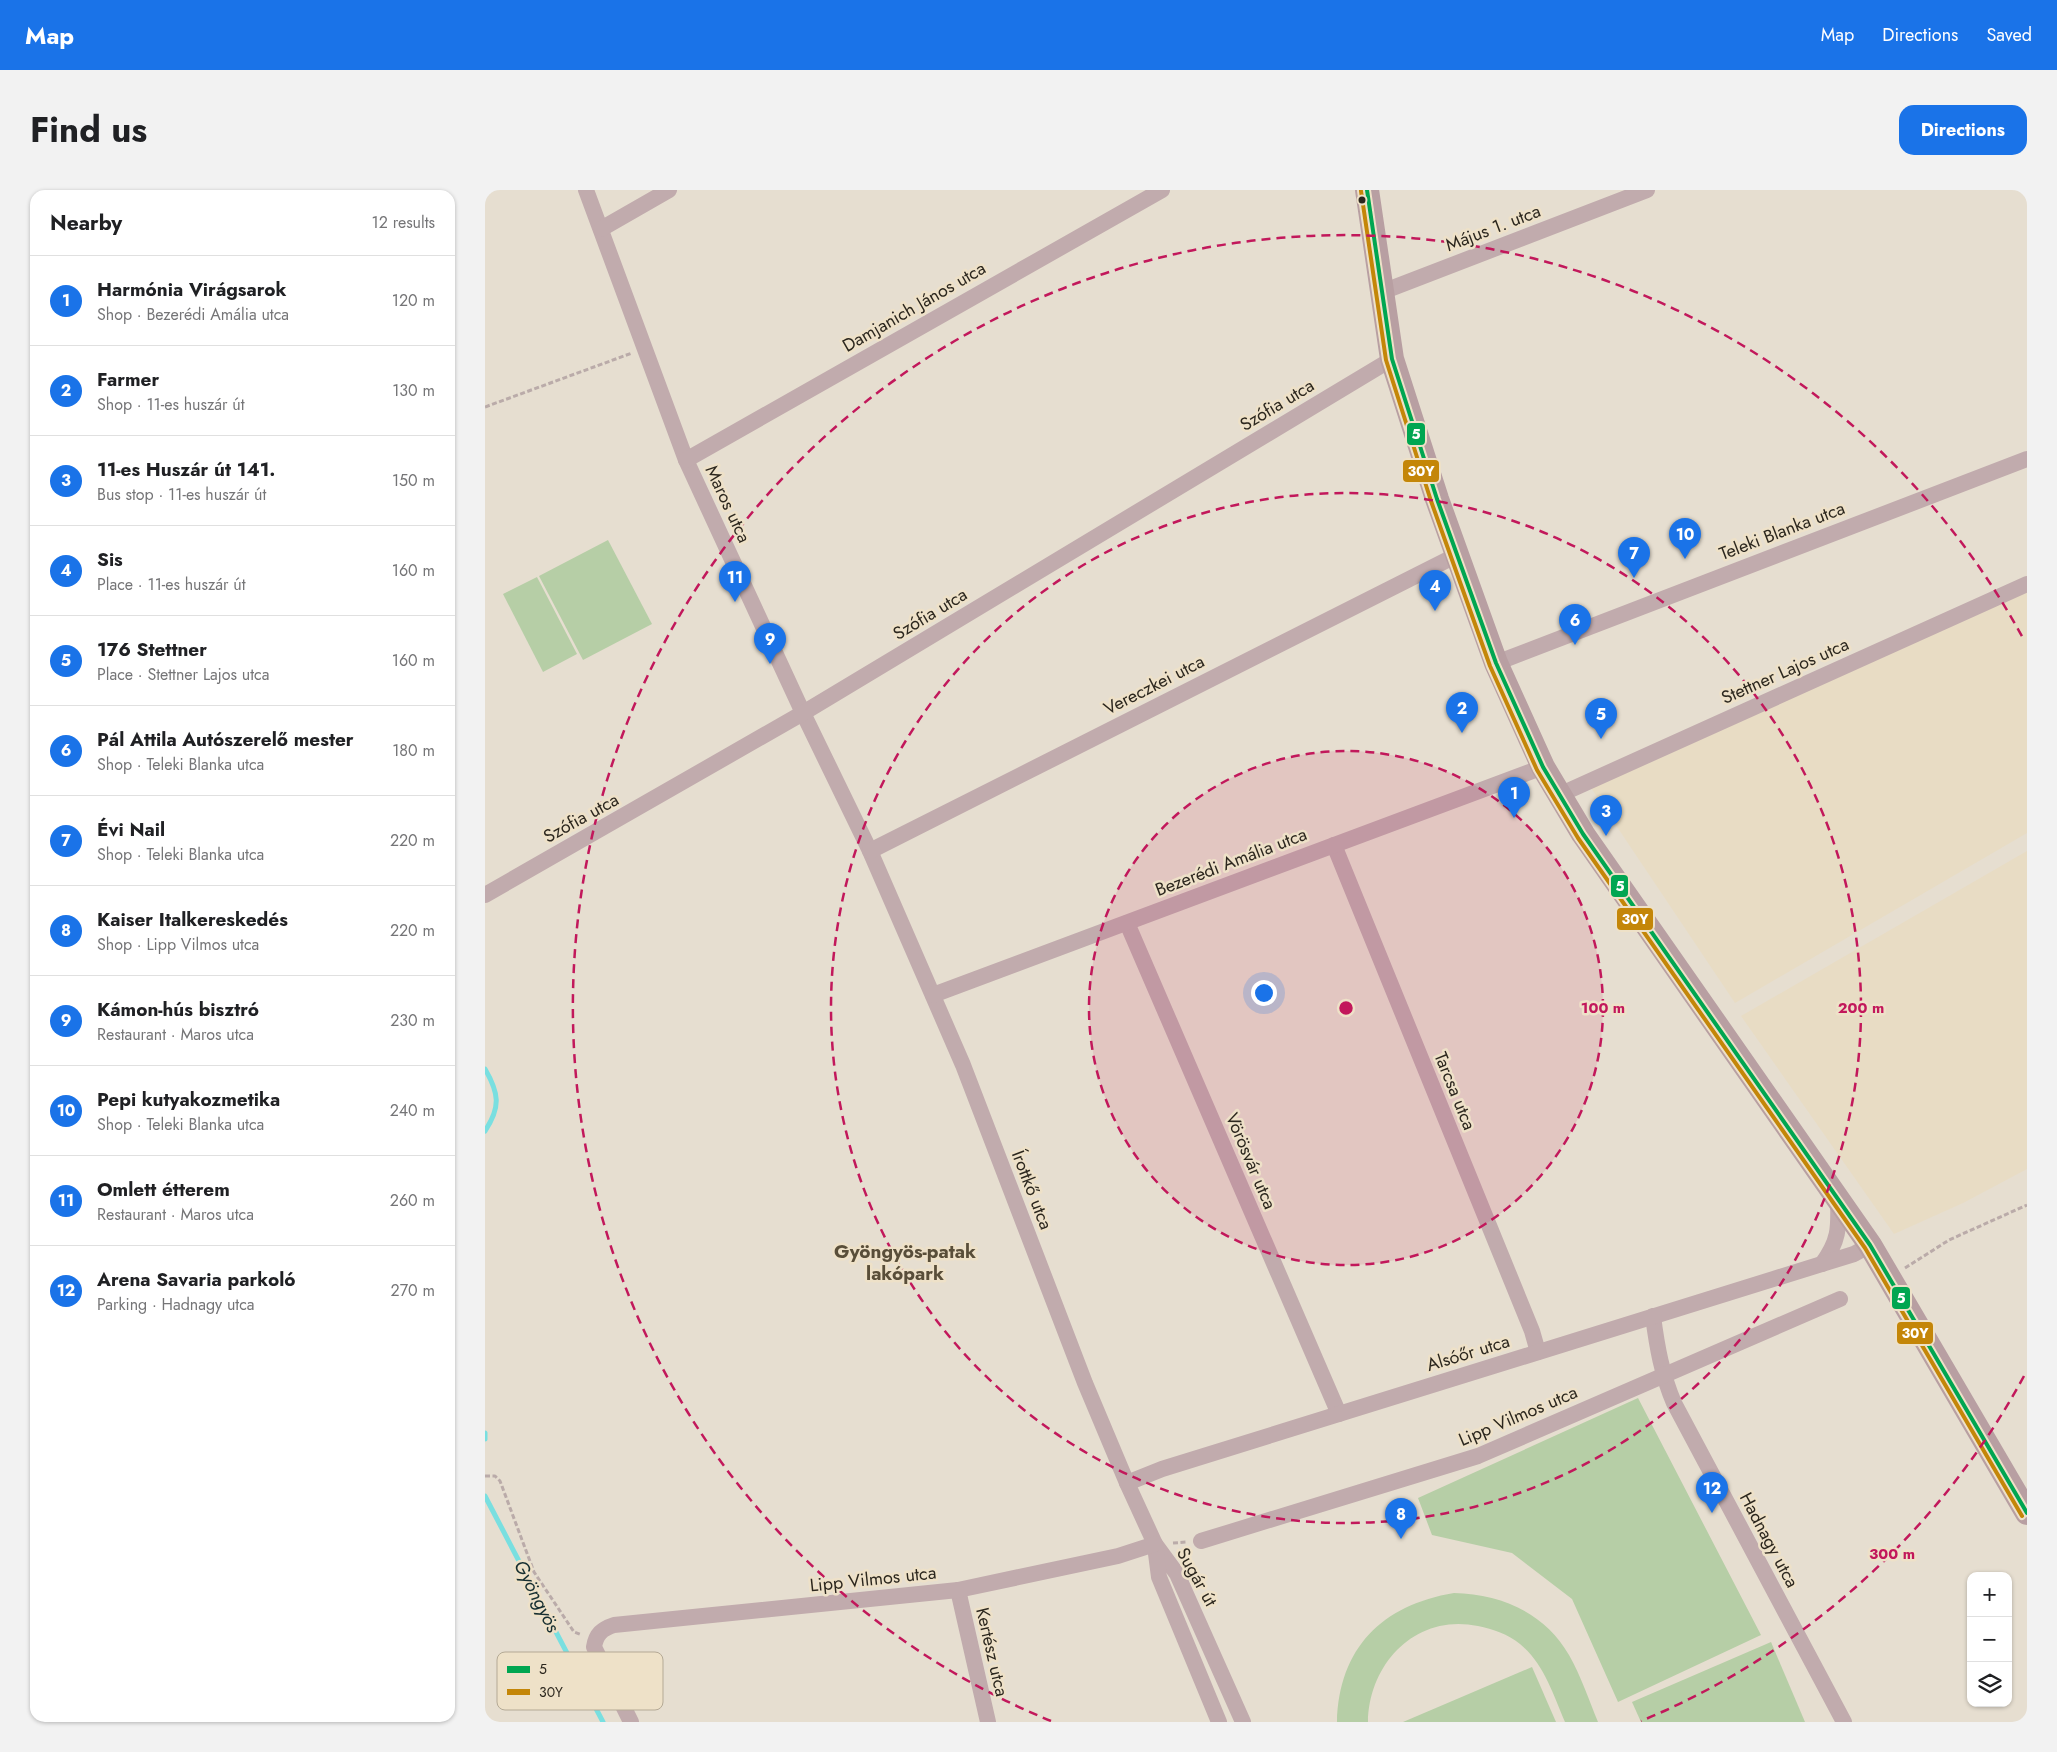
<!DOCTYPE html>
<meta charset="utf-8">
<style>
body{margin:0;font-family:Jost,sans-serif;background:#f2f2f2;color:#202124}
.controls{position:absolute;right:15px;bottom:15px;display:grid;overflow:hidden;border-radius:10px;box-shadow:0 1px 4px #0004}
.controls button{width:45px;height:45px;display:grid;place-items:center;padding:0;border:0;border-bottom:1px solid #e0e0e0;background:#fff;color:#202124;font:25px sans-serif}
.you{position:absolute;left:778px;top:802px;width:18px;height:18px;margin:-12px;border:4px solid #fff;border-radius:50%;background:#1a73e8;box-shadow:0 0 0 8px #1a73e833}
.badge{display:grid;place-items:center;width:32px;height:32px;border-radius:50%;background:#1a73e8;color:#fff;font-size:16px;font-weight:700}
.pin{position:absolute;translate:-50% -41px;filter:drop-shadow(0 1px 2px #0008)}
.pin::after{content:'';position:absolute;top:26px;width:18px;height:15px;background:inherit;clip-path:polygon(0 0,100% 0,50% 100%)}
.list{margin:0;padding:0;list-style:none}
h2{display:flex;justify-content:space-between;align-items:center;height:65px;margin:0;padding:0 20px;font-size:21px}
h2 small{font-size:16px;font-weight:400;color:#757577}
.list li{display:grid;grid-template-columns:32px 1fr auto;gap:15px;align-items:center;box-sizing:border-box;height:90px;padding:0 20px;border-top:1px solid #e0e0e0}
.list b{display:block;font-size:19px;white-space:nowrap}
.list p{margin:0;font-size:16px;white-space:nowrap;color:#757577}
.list em{font-size:16px;font-style:normal;color:#757577}
.icon{flex:none;width:28px;height:28px;fill:none;stroke:currentColor;stroke-width:2;stroke-linecap:round;stroke-linejoin:round}
.map{position:relative;flex:none;width:1542px;height:1532px;overflow:hidden;border-radius:15px}
header{display:flex;align-items:center;gap:30px;box-sizing:border-box;height:70px;padding:0 25px;background:#1a73e8;color:#fff}
header strong{font-size:24px}
nav{display:flex;gap:28px;margin-inline-start:auto;font-size:18px}
.intro{display:flex;align-items:center;justify-content:space-between;box-sizing:border-box;height:120px;padding:0 30px}
h1{margin:0;font-size:35px}
.button{padding:12px 22px;border-radius:15px;background:#1a73e8;color:#fff;font-size:18px;font-weight:700}
main{display:flex;gap:30px;padding:0 30px}
aside{flex:1;background:#fff;border-radius:15px;box-shadow:0 1px 4px #0004}
.map>svg:first-child{display:block}
.built{fill:#e8dcc4}
.green{fill:#b6cea6}
.lines{fill:none;stroke-linecap:round;stroke-linejoin:round}
.stream{stroke:#79dfe0;stroke-width:5}
.path{stroke:#baaba9;stroke-width:3;stroke-dasharray:5 2.5;stroke-linecap:butt}
.minor{stroke:#c1abad;stroke-width:16}
.secondary{stroke:#b89fa2;stroke-width:24}
.bus-1-casing{stroke:#eee1c8;stroke-width:8}
.bus-2-casing{stroke:#eee1c8;stroke-width:8}
.bus-1{stroke:#00a651;stroke-width:4}
.bus-2{stroke:#c48608;stroke-width:4}
.ring{fill:none;stroke:#c2185b;stroke-width:2.5;stroke-dasharray:9 6}
.bus-dot{fill:#2c271e;stroke:#eee1c8;stroke-width:2}
.labels{text-anchor:middle;dominant-baseline:central;stroke-width:5;stroke-linejoin:round;paint-order:stroke}
.street-label{font-size:18px;fill:#2c271e;stroke:#eee1c8}
.neighbourhood-label{font-size:19px;font-weight:bold;fill:#594e39;stroke:#eee1c8}
.water-label{font-size:19px;font-style:italic;fill:#172f31;stroke:#eee1c8}
.key{fill:#eee1c8;stroke:#b4a995;stroke-width:1}
.key-label{font-size:14px;fill:#2c271e}
.centre{fill:#c2185b;stroke:#eee1c8;stroke-width:2.5}
.ring-label{font-size:15px;text-anchor:middle;font-weight:bold;fill:#c2185b;stroke:#eee1c8;stroke-width:5;stroke-linejoin:round;paint-order:stroke}
.line-badge{stroke:#eee1c8;stroke-width:2}
.badge-label{font-size:14px;text-anchor:middle;font-weight:bold;fill:#fff}
</style>
<header>
<strong>Map</strong>
<nav><a>Map</a><a>Directions</a><a>Saved</a></nav>
</header>
<div class="intro"><h1>Find us</h1><a class="button">Directions</a></div>
<main>
<aside>
<h2>Nearby<small>12 results</small></h2>
<ul class="list">
<li><span class="badge">1</span><div><b>Harmónia Virágsarok</b><p>Shop · Bezerédi Amália utca</p></div><em>120 m</em></li>
<li><span class="badge">2</span><div><b>Farmer</b><p>Shop · 11-es huszár út</p></div><em>130 m</em></li>
<li><span class="badge">3</span><div><b>11-es Huszár út 141.</b><p>Bus stop · 11-es huszár út</p></div><em>150 m</em></li>
<li><span class="badge">4</span><div><b>Sis</b><p>Place · 11-es huszár út</p></div><em>160 m</em></li>
<li><span class="badge">5</span><div><b>176 Stettner</b><p>Place · Stettner Lajos utca</p></div><em>160 m</em></li>
<li><span class="badge">6</span><div><b>Pál Attila Autószerelő mester</b><p>Shop · Teleki Blanka utca</p></div><em>180 m</em></li>
<li><span class="badge">7</span><div><b>Évi Nail</b><p>Shop · Teleki Blanka utca</p></div><em>220 m</em></li>
<li><span class="badge">8</span><div><b>Kaiser Italkereskedés</b><p>Shop · Lipp Vilmos utca</p></div><em>220 m</em></li>
<li><span class="badge">9</span><div><b>Kámon-hús bisztró</b><p>Restaurant · Maros utca</p></div><em>230 m</em></li>
<li><span class="badge">10</span><div><b>Pepi kutyakozmetika</b><p>Shop · Teleki Blanka utca</p></div><em>240 m</em></li>
<li><span class="badge">11</span><div><b>Omlett étterem</b><p>Restaurant · Maros utca</p></div><em>260 m</em></li>
<li><span class="badge">12</span><div><b>Arena Savaria parkoló</b><p>Parking · Hadnagy utca</p></div><em>270 m</em></li>
</ul>
</aside>
<div class="map">
<svg width="1542" height="1532" viewBox="0 0 1542 1532">
<rect width="100%" height="100%" fill="#e6ded0"/>
<g class="built">
<polygon points="1542,388 1542,643 1250,813 1100,589"/>
<polygon points="1542,661 1542,979 1478,1013 1409,1044 1256,826"/>
</g>
<g class="green">
<polygon points="123,350 167,434 98,470 54,386"/>
<polygon points="52,387 92,464 58,482 18,404"/>
<polygon points="1153,1208 1276,1445 1133,1512 1087,1409 1027,1363 947,1345 933,1308"/>
<path d="M969,1403C1016,1404 1060,1423 1084,1465C1096,1486 1104,1510 1113,1532H1080C1068,1504 1059,1474 1035,1454C1023,1444 1008,1439 993,1436C931,1423 884,1473 883,1532H852C854,1458 897,1415 969,1403Z"/>
<polygon points="1286,1452 1320,1532 1156,1532 1147,1512"/>
<polygon points="1047,1477 1071,1532 918,1532"/>
</g>
<g class="lines">
<g class="stream">
<path d="M0,879C14,903 16,917 0,941"/>
<polyline points="0,1243 0,1249"/>
<polyline points="0,1306 118,1532"/>
</g>
<g class="path">
<polyline points="0,217 147,163"/>
<polyline points="1420,1078 1464,1050 1542,1015"/>
<polyline points="0,1286 10,1286 15,1291 49,1382 89,1442 97,1445"/>
<polyline points="688,1353 702,1352"/>
</g>
<g class="minor">
<polyline points="101,0 201,270 318,523 385,661 478,875 600,1193 642,1293 670,1354 692,1384 758,1532"/>
<polyline points="116,39 184,0"/>
<polyline points="897,102 1162,0"/>
<polyline points="201,270 677,0"/>
<polyline points="1011,473 1542,269"/>
<polyline points="1074,605 1542,394"/>
<polyline points="849,655 1047,1141 1053,1162"/>
<polyline points="385,661 972,365"/>
<polyline points="0,705 318,523 907,169"/>
<polyline points="642,733 854,1224"/>
<polyline points="448,805 1058,577"/>
<path d="M1337,1074C1354,1051 1354,1038 1353,1011"/>
<path d="M1168,1126C1172,1157 1177,1185 1189,1213L1359,1532"/>
<polyline points="642,1293 677,1279 1369,1064 1385,1055"/>
<polyline points="716,1351 993,1266 1355,1109"/>
<polyline points="670,1356 674,1387 734,1532"/>
<polyline points="473,1400 503,1532"/>
<path d="M146,1532L109,1457C111,1444 117,1439 129,1435L473,1400L633,1366L670,1354"/>
</g>
<polyline class="secondary" points="882,0 907,169 952,309 1011,473 1058,577 1098,644 1385,1055 1542,1323"/>
<g class="bus-1-casing">
<polyline id="bus-1" points="882,0 907,169 952,309 1011,473 1058,577 1098,644 1385,1055 1542,1323"/>
</g>
<g class="bus-2-casing">
<polyline id="bus-2" points="876,1 901,170 946,311 1005,476 1052,580 1093,648 1380,1058 1537,1326"/>
</g>
<use href="#bus-1" class="bus-1"/>
<use href="#bus-2" class="bus-2"/>
</g>
<circle cx="861" cy="818" r="257" fill="#c2185b" fill-opacity=".12"/>
<g class="ring">
<circle cx="861" cy="818" r="257"/>
<circle cx="861" cy="818" r="515"/>
<path d="M1539 1186A772 772 0 0 1 1156 1531M566 1531A772 772 0 1 1 1539 450"/>
</g>
<circle class="bus-dot" cx="877" cy="10" r="4.5"/>
<g class="labels">
<g class="street-label">
<text transform="translate(1008 38) rotate(-21)">Május 1. utca</text>
<text transform="translate(429 117) rotate(-30)">Damjanich János utca</text>
<text transform="translate(792 215) rotate(-31)">Szófia utca</text>
<text transform="translate(243 314) rotate(65)">Maros utca</text>
<text transform="translate(1297 341) rotate(-21)">Teleki Blanka utca</text>
<text transform="translate(445 424) rotate(-31)">Szófia utca</text>
<text transform="translate(1300 481) rotate(-24)">Stettner Lajos utca</text>
<text transform="translate(669 495) rotate(-27)">Vereczkei utca</text>
<text transform="translate(96 628) rotate(-29)">Szófia utca</text>
<text transform="translate(746 672) rotate(-21)">Bezerédi Amália utca</text>
<text transform="translate(970 901) rotate(68)">Tarcsa utca</text>
<text transform="translate(766 971) rotate(67)">Vörösvár utca</text>
<text transform="translate(547 1000) rotate(69)">Írottkő utca</text>
<text transform="translate(983 1163) rotate(-17)">Alsóőr utca</text>
<text transform="translate(1033 1226) rotate(-23)">Lipp Vilmos utca</text>
<text transform="translate(1284 1350) rotate(62)">Hadnagy utca</text>
<text transform="translate(712 1387) rotate(61)">Sugár út</text>
<text transform="translate(388 1389) rotate(-6)">Lipp Vilmos utca</text>
<text transform="translate(507 1462) rotate(77)">Kertész utca</text>
</g>
<g class="neighbourhood-label">
<text x="420" y="1061">Gyöngyös-patak<tspan x="420" dy="22">lakópark</tspan></text>
</g>
<g class="water-label">
<text transform="translate(52 1406) rotate(63)">Gyöngyös</text>
</g>
</g>
<rect x="12" y="1462" width="166" height="58" rx="8" class="key"/>
<rect x="22" y="1476" width="23" height="7" fill="#00a651"/>
<rect x="22" y="1499" width="23" height="6" fill="#c48608"/>
<g class="key-label">
<text x="54" y="1484">5</text>
<text x="54" y="1507">30Y</text>
</g>
<circle cx="861" cy="818" r="8" class="centre"/>
<g class="ring-label">
<text x="1118" y="823">100 m</text>
<text x="1376" y="823">200 m</text>
<text x="1407" y="1369">300 m</text>
</g>
<g class="line-badge">
<rect x="921" y="232" width="20" height="24" rx="5" fill="#00a651"/>
<rect x="917" y="269" width="38" height="24" rx="5" fill="#c48608"/>
<rect x="1125" y="684" width="19" height="24" rx="5" fill="#00a651"/>
<rect x="1131" y="717" width="38" height="24" rx="5" fill="#c48608"/>
<rect x="1406" y="1096" width="20" height="24" rx="5" fill="#00a651"/>
<rect x="1411" y="1131" width="38" height="24" rx="5" fill="#c48608"/>
</g>
<g class="badge-label">
<text x="931" y="249">5</text>
<text x="936" y="286">30Y</text>
<text x="1135" y="701">5</text>
<text x="1150" y="734">30Y</text>
<text x="1416" y="1113">5</text>
<text x="1430" y="1148">30Y</text>
</g>
</svg>
<div class="controls">
<button>+</button>
<button>−</button>
<button><svg class="icon" aria-label="layers" viewBox="0 0 24 24"><path d="M12 4l9 5-9 5-9-5zM3 14l9 5 9-5"/></svg></button>
</div>
<div class="you"></div>
<div class="pin badge" style="left:1029px;top:628px">1</div>
<div class="pin badge" style="left:977px;top:543px">2</div>
<div class="pin badge" style="left:1121px;top:646px">3</div>
<div class="pin badge" style="left:950px;top:421px">4</div>
<div class="pin badge" style="left:1116px;top:549px">5</div>
<div class="pin badge" style="left:1090px;top:455px">6</div>
<div class="pin badge" style="left:1149px;top:388px">7</div>
<div class="pin badge" style="left:916px;top:1349px">8</div>
<div class="pin badge" style="left:285px;top:474px">9</div>
<div class="pin badge" style="left:1200px;top:369px">10</div>
<div class="pin badge" style="left:250px;top:412px">11</div>
<div class="pin badge" style="left:1227px;top:1323px">12</div>
</div>
</main>
